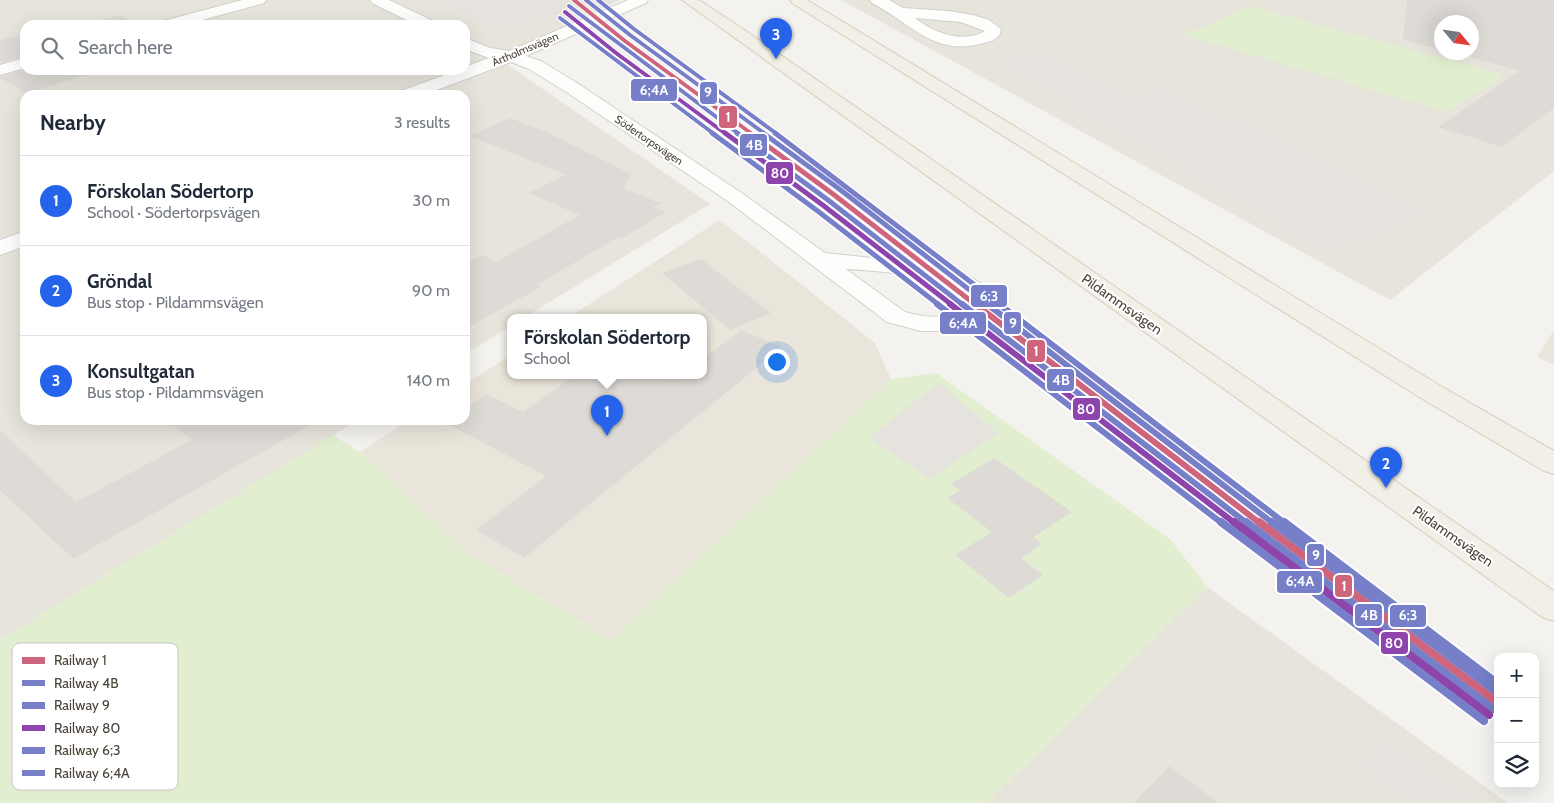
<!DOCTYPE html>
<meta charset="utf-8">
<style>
body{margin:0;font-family:Cabin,sans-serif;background:#f2f2f3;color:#1f2937}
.controls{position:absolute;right:15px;bottom:15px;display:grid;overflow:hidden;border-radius:10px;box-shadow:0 5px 20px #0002}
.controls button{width:45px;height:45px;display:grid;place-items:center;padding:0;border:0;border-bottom:1px solid #e0e1e3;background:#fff;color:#1f2937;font:25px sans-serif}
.compass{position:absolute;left:1434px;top:15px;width:45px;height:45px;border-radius:50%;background:#fff;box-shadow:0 5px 20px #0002;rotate:119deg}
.you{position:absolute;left:776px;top:361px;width:18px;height:18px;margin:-12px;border:4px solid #fff;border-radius:50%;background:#1a73e8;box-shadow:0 0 0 8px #1a73e833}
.badge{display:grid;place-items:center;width:32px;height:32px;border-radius:50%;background:#2563eb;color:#fff;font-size:16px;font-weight:700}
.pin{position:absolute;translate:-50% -41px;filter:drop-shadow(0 1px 2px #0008)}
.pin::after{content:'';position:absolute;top:26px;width:18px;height:15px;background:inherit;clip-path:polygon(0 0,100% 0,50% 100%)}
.popup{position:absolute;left:507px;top:314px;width:200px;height:65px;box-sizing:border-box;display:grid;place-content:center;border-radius:10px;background:#fff;filter:drop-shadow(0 1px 4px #0005);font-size:16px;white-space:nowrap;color:#747a83}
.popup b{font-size:19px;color:#1f2937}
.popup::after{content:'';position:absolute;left:50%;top:100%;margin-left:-10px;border:10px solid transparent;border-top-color:#fff}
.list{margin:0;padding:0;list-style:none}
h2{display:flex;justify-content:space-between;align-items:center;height:65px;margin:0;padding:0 20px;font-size:21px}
h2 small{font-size:16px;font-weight:400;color:#747a83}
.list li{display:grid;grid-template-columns:32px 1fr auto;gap:15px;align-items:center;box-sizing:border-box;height:90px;padding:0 20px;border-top:1px solid #e0e1e3}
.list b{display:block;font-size:19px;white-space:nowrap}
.list p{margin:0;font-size:16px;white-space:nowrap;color:#747a83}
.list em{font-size:16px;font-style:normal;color:#747a83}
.icon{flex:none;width:28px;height:28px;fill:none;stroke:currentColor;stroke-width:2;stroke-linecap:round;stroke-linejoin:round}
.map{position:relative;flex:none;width:1554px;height:803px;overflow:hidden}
.search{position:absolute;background:#fff;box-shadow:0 5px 20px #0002;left:20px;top:20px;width:450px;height:55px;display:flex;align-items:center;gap:12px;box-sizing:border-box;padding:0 18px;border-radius:15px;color:#747a83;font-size:19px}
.panel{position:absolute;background:#fff;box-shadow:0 5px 20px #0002;left:20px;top:90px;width:450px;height:335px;border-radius:15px}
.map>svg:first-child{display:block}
.residential{fill:#e7e4dc;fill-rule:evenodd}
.education{fill:#eae5da}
.green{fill:#e1eecf}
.parking{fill:#e6e3df}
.building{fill:#dedbd6}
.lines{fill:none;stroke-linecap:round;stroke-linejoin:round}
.minor-casing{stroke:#d2d0cb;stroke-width:2}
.major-casing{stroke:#d6cebb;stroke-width:2}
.minor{fill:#fdfdfc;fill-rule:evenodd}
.major{fill:#f2efe6;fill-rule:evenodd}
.rail-1-far3-casing{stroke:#fff;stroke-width:6}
.rail-1-far2-casing{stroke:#fff;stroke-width:8}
.rail-1-far1-casing{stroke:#fff;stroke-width:10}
.rail-1-casing{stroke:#fff;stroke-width:12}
.rail-2-far3-casing{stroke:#fff;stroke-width:6}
.rail-2-far2-casing{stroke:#fff;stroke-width:8}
.rail-2-far1-casing{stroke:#fff;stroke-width:10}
.rail-2-casing{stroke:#fff;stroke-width:12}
.rail-3-far3-casing{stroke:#fff;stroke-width:6}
.rail-3-far2-casing{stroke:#fff;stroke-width:8}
.rail-3-far1-casing{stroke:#fff;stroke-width:10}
.rail-3-casing{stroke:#fff;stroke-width:12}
.rail-4-far3-casing{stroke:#fff;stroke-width:6}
.rail-4-far2-casing{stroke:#fff;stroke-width:8}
.rail-4-far1-casing{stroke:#fff;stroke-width:10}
.rail-4-casing{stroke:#fff;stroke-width:12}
.rail-5-far3-casing{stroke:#fff;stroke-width:6}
.rail-5-far2-casing{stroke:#fff;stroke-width:8}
.rail-5-far1-casing{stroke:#fff;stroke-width:10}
.rail-5-casing{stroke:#fff;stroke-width:12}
.rail-6-far3-casing{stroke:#fff;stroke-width:6}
.rail-6-far2-casing{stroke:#fff;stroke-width:8}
.rail-6-far1-casing{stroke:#fff;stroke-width:10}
.rail-6-casing{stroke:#fff;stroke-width:12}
.rail-1-far3{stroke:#cf657c;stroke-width:4}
.rail-1-far2{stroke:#cf657c;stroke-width:5}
.rail-1-far1{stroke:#cf657c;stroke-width:6}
.rail-1{stroke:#cf657c;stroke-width:8}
.rail-2-far3{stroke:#767fc8;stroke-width:4}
.rail-2-far2{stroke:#767fc8;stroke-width:5}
.rail-2-far1{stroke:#767fc8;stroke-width:6}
.rail-2{stroke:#767fc8;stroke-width:8}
.rail-3-far3{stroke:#767fc8;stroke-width:4}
.rail-3-far2{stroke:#767fc8;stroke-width:5}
.rail-3-far1{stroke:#767fc8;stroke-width:6}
.rail-3{stroke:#767fc8;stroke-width:8}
.rail-4-far3{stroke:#8e44ad;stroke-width:4}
.rail-4-far2{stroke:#8e44ad;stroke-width:5}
.rail-4-far1{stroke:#8e44ad;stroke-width:6}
.rail-4{stroke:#8e44ad;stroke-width:8}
.rail-5-far3{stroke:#767fc8;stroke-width:4}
.rail-5-far2{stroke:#767fc8;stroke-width:5}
.rail-5-far1{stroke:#767fc8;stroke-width:6}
.rail-5{stroke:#767fc8;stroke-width:8}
.rail-6-far3{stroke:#767fc8;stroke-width:4}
.rail-6-far2{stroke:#767fc8;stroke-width:5}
.rail-6-far1{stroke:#767fc8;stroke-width:6}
.rail-6{stroke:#767fc8;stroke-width:8}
.labels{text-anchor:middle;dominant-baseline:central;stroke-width:4;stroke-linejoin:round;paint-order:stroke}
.far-street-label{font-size:11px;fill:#4b4439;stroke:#fff}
.street-label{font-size:14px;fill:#4b4439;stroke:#fff}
.key{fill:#fff;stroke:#c9c7c4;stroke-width:1}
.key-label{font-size:14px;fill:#4b4439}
.line-badge{stroke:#fff;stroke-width:2}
.badge-label{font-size:14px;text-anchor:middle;font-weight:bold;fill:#fff}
</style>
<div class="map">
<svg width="1554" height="803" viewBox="0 0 1554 803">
<rect width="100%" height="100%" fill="#f4f2ee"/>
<g class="residential">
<path d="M0,0H620L498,58L710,204L525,317H511V326L465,354V95H25V420H358L0,640ZM25,25H465V70H25Z"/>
<path d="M841,0H1554V171L1390,300ZM1442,22H1472V52H1442Z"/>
<polygon points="1207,587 1508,803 986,803"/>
</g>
<g class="education">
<polygon points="720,220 875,343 891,379 611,640 466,552 360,452 409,420 465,420 465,384 511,355 511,375 703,375 703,317 569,317"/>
<polygon points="1554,330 1554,365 1537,357"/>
</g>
<g class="green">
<polygon points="1250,6 1504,75 1447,112 1184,35"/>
<polygon points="936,373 1170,539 1207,587 986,803 0,803 0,640 333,435 360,452 466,552 611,640 891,379"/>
</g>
<g class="parking">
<polygon points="431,0 597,0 564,12 497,30"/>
<polygon points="1036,49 1131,96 1165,88 1233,122 1248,118 1439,214 1327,254 989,60"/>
<polygon points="939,383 998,433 929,479 869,437"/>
<polygon points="1378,736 1484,803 1410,803 1355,767"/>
</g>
<g class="building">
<polygon points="1407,0 1554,0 1554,108 1502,147 1438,127 1520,71 1451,52 1472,52 1472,22 1442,22 1442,50 1403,40"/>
<polygon points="119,15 141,25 81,25"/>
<polygon points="25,34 25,56 0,63 0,40"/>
<polygon points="25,70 103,70 26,93 0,78 0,77"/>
<polygon points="510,118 542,130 631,174 624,189 661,203 653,207 666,212 621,239 618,237 537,285 541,287 465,329 465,264 483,255 496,262 580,215 528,193 566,175 470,136"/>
<polygon points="701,259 771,313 730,330 662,273"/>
<polygon points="741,330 782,347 524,558 476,530 546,476 444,422 447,420 465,420 465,408 486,394 523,412 576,375 660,375 675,381 683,375 703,375 703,359"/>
<polygon points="166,420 319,420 73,559 0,490 0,430 76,502 192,440"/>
<polygon points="994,458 1072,512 1034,537 1042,544 1021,558 1043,575 1009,598 955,555 992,532 947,498 960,490 951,484"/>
<polygon points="1169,766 1219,803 1134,803"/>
</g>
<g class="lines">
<g class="minor-casing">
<g id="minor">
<polygon points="242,0 266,0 264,3 184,25 158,25 160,22"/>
<polygon points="370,0 389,0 435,22 437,25 417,25 372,3"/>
<path d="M628,0H648L646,3L526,56L541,61L580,85L743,194L825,253L920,263L965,274L982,284L987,294L988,305L975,320L966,326L949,331H921L887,322L729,202L568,93L529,69L511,62L423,95H398L401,91L458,70H465V67L489,58L465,49V38L490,48L509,51ZM846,269C866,270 953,276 963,292C964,295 964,300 964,304C948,321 925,318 905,312Z"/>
<path d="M870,0H889L903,8L948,11L973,15L989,20L1001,29L1000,34C996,41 987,42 980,44C933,56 908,21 872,3ZM915,18L961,22L985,31C964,44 933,33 915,18Z"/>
<polygon points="25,58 25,68 0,75 0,65"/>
<polygon points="25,231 25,246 0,255 0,240"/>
</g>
</g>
<g class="major-casing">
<g id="major">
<polygon points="682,0 699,0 749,33 1554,591 1554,621 1542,617"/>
<polygon points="790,0 807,0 1439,385 1554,451 1554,474 1544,471 1419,397 792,3"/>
</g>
</g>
<use href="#minor" class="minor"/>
<use href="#major" class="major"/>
<g class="rail-1-far3-casing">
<polyline id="rail-1-far3" points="574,0 625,41 752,134"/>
</g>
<g class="rail-1-far2-casing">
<polyline id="rail-1-far2" points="750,133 833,194 976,305"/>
</g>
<g class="rail-1-far1-casing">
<polyline id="rail-1-far1" points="975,304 1261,524"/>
</g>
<g class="rail-1-casing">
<polyline id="rail-1" points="1259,522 1498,703"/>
</g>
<g class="rail-2-far3-casing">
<polyline id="rail-2-far3" points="569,6 739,134"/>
</g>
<g class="rail-2-far2-casing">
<polyline id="rail-2-far2" points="737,133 828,200 963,305"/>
</g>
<g class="rail-2-far1-casing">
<polyline id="rail-2-far1" points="962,304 1248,524"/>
</g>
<g class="rail-2-casing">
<polyline id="rail-2" points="1246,522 1493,709"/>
</g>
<g class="rail-3-far3-casing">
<polyline id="rail-3-far3" points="586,0 630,35 765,134"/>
</g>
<g class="rail-3-far2-casing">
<polyline id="rail-3-far2" points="763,133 838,188 989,305"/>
</g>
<g class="rail-3-far1-casing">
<polyline id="rail-3-far1" points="987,304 1274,524"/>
</g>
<g class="rail-3-casing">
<polyline id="rail-3" points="1272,522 1498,693"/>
</g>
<g class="rail-4-far3-casing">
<polyline id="rail-4-far3" points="565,12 616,53 726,134"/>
</g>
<g class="rail-4-far2-casing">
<polyline id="rail-4-far2" points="725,133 824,206 952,305"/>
</g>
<g class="rail-4-far1-casing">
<polyline id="rail-4-far1" points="950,304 1236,524"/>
</g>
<g class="rail-4-casing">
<polyline id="rail-4" points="1234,522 1489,715"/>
</g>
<g class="rail-5-far3-casing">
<polyline id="rail-5-far3" points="598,0 634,29 777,134"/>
</g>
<g class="rail-5-far2-casing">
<polyline id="rail-5-far2" points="775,133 1001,305"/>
</g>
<g class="rail-5-far1-casing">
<polyline id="rail-5-far1" points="999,304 1286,524"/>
</g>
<g class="rail-5-casing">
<polyline id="rail-5" points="1284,522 1498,684"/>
</g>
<g class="rail-6-far3-casing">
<polyline id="rail-6-far3" points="560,18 714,134"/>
</g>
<g class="rail-6-far2-casing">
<polyline id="rail-6-far2" points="712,133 819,212 939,305"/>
</g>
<g class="rail-6-far1-casing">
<polyline id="rail-6-far1" points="937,304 1223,524"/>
</g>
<g class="rail-6-casing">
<polyline id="rail-6" points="1221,522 1484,721"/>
</g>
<use href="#rail-1-far3" class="rail-1-far3"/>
<use href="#rail-1-far2" class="rail-1-far2"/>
<use href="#rail-1-far1" class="rail-1-far1"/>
<use href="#rail-1" class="rail-1"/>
<use href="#rail-2-far3" class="rail-2-far3"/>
<use href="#rail-2-far2" class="rail-2-far2"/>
<use href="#rail-2-far1" class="rail-2-far1"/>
<use href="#rail-2" class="rail-2"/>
<use href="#rail-3-far3" class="rail-3-far3"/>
<use href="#rail-3-far2" class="rail-3-far2"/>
<use href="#rail-3-far1" class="rail-3-far1"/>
<use href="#rail-3" class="rail-3"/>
<use href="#rail-4-far3" class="rail-4-far3"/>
<use href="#rail-4-far2" class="rail-4-far2"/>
<use href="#rail-4-far1" class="rail-4-far1"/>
<use href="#rail-4" class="rail-4"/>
<use href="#rail-5-far3" class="rail-5-far3"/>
<use href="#rail-5-far2" class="rail-5-far2"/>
<use href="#rail-5-far1" class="rail-5-far1"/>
<use href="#rail-5" class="rail-5"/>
<use href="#rail-6-far3" class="rail-6-far3"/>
<use href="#rail-6-far2" class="rail-6-far2"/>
<use href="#rail-6-far1" class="rail-6-far1"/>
<use href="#rail-6" class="rail-6"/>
</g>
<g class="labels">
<g class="far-street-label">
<text transform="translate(525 49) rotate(-23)">Ärtholmsvägen</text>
<text transform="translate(649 140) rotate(34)">Södertorpsvägen</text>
</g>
<g class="street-label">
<text transform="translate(1122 304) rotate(35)">Pildammsvägen</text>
<text transform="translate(1453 536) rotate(35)">Pildammsvägen</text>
</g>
</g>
<rect x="12" y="643" width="166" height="147" rx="8" class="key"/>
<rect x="22" y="657" width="23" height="7" fill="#cf657c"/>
<rect x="22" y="680" width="23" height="6" fill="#767fc8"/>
<rect x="22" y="702" width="23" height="7" fill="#767fc8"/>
<rect x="22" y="725" width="23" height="6" fill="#8e44ad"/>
<rect x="22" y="747" width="23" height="7" fill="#767fc8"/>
<rect x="22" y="770" width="23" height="6" fill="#767fc8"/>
<g class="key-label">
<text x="54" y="665">Railway 1</text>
<text x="54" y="688">Railway 4B</text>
<text x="54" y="710">Railway 9</text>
<text x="54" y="733">Railway 80</text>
<text x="54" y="755">Railway 6;3</text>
<text x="54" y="778">Railway 6;4A</text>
</g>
<g class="line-badge">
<rect x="630" y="78" width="48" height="24" rx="5" fill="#767fc8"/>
<rect x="699" y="81" width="19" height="24" rx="5" fill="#767fc8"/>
<rect x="718" y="105" width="20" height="24" rx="5" fill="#cf657c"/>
<rect x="739" y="133" width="29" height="24" rx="5" fill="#767fc8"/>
<rect x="765" y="161" width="29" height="24" rx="5" fill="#8e44ad"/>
<rect x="970" y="284" width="38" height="24" rx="5" fill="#767fc8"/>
<rect x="1003" y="311" width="19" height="24" rx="5" fill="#767fc8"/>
<rect x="939" y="311" width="48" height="24" rx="5" fill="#767fc8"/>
<rect x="1026" y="339" width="20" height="24" rx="5" fill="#cf657c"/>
<rect x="1046" y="368" width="29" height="24" rx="5" fill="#767fc8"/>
<rect x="1072" y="397" width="29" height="24" rx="5" fill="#8e44ad"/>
<rect x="1306" y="543" width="19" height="24" rx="5" fill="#767fc8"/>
<rect x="1276" y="570" width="47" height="24" rx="5" fill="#767fc8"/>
<rect x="1334" y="574" width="19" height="24" rx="5" fill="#cf657c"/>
<rect x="1354" y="603" width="29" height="24" rx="5" fill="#767fc8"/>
<rect x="1389" y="604" width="38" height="24" rx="5" fill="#767fc8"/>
<rect x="1380" y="631" width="29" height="24" rx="5" fill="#8e44ad"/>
</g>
<g class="badge-label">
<text x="654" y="95">6;4A</text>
<text x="708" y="97">9</text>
<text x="728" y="122">1</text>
<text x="754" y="150">4B</text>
<text x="780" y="178">80</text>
<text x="989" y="301">6;3</text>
<text x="1013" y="328">9</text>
<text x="963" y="328">6;4A</text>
<text x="1036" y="356">1</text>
<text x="1061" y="385">4B</text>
<text x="1086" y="414">80</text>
<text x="1316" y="560">9</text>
<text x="1300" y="586">6;4A</text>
<text x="1344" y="591">1</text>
<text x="1369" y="620">4B</text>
<text x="1408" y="620">6;3</text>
<text x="1394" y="648">80</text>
</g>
</svg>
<div class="controls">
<button>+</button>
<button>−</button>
<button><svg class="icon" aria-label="layers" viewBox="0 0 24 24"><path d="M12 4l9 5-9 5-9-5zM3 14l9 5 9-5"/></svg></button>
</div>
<svg class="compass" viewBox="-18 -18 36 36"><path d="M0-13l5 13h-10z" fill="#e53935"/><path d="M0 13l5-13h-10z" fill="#747a83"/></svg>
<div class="you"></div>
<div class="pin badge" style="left:607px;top:436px">1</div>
<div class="popup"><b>Förskolan Södertorp</b>School</div>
<div class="pin badge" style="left:1386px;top:488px">2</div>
<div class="pin badge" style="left:776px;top:59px">3</div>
<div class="search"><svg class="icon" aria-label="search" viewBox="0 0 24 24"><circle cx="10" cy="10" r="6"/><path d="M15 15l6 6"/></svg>Search here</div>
<section class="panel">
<h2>Nearby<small>3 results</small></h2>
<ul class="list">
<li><span class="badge">1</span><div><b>Förskolan Södertorp</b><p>School · Södertorpsvägen</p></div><em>30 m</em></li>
<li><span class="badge">2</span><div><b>Gröndal</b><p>Bus stop · Pildammsvägen</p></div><em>90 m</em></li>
<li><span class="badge">3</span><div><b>Konsultgatan</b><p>Bus stop · Pildammsvägen</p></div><em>140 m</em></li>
</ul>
</section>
</div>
